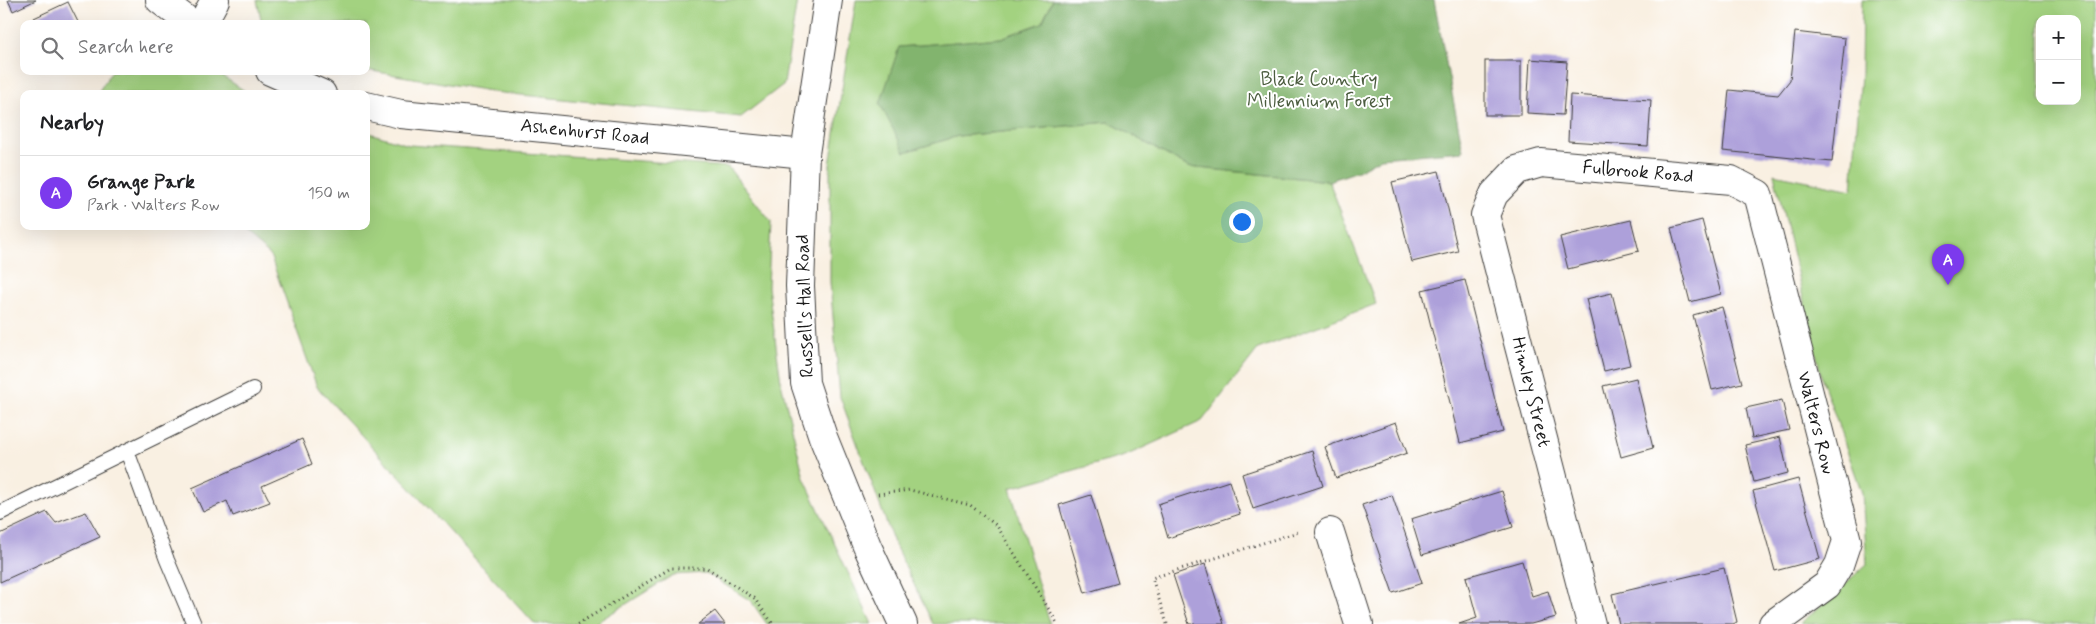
<!DOCTYPE html>
<meta charset="utf-8">
<style>
body{margin:0;font-family:Mynerve,sans-serif;background:#f2f2f2;color:#202124}
.controls{position:absolute;right:15px;top:15px;display:grid;overflow:hidden;border-radius:10px;box-shadow:0 5px 20px #0002}
.controls button{width:45px;height:45px;display:grid;place-items:center;padding:0;border:0;border-bottom:1px solid #e0e0e0;background:#fff;color:#202124;font:25px sans-serif}
.you{position:absolute;left:1241px;top:221px;width:18px;height:18px;margin:-12px;border:4px solid #fff;border-radius:50%;background:#1a73e8;box-shadow:0 0 0 8px #1a73e833}
.badge{display:grid;place-items:center;width:32px;height:32px;border-radius:50%;background:#7c3aed;color:#fff;font-size:16px;font-weight:700}
.pin{position:absolute;translate:-50% -41px;filter:drop-shadow(0 1px 2px #0008)}
.pin::after{content:'';position:absolute;top:26px;width:18px;height:15px;background:inherit;clip-path:polygon(0 0,100% 0,50% 100%)}
.list{margin:0;padding:0;list-style:none}
h2{display:flex;justify-content:space-between;align-items:center;height:65px;margin:0;padding:0 20px;font-size:21px}
h2 small{font-size:16px;font-weight:400;color:#757577}
.list li{display:grid;grid-template-columns:32px 1fr auto;gap:15px;align-items:center;box-sizing:border-box;height:75px;padding:0 20px;border-top:1px solid #e0e0e0}
.list b{display:block;font-size:19px;white-space:nowrap}
.list p{margin:0;font-size:16px;white-space:nowrap;color:#757577}
.list em{font-size:16px;font-style:normal;color:#757577}
.icon{flex:none;width:28px;height:28px;fill:none;stroke:currentColor;stroke-width:2;stroke-linecap:round;stroke-linejoin:round}
.map{position:relative;flex:none;width:2096px;height:624px;overflow:hidden}
.search{position:absolute;background:#fff;box-shadow:0 5px 20px #0002;left:20px;top:20px;width:350px;height:55px;display:flex;align-items:center;gap:12px;box-sizing:border-box;padding:0 18px;border-radius:10px;color:#757577;font-size:19px}
.panel{position:absolute;background:#fff;box-shadow:0 5px 20px #0002;left:20px;top:90px;width:350px;height:140px;border-radius:10px}
.map>svg:first-child{display:block}
.green{fill:#a3d280;stroke:#60774e;fill-rule:evenodd}
.forest{fill:#82b46e;stroke:#4f6845}
.building{fill:#ada0da}
.lines{fill:none;stroke-linecap:round;stroke-linejoin:round}
.lane-casing{stroke:#3d3c3a;stroke-width:16}
.street-casing{stroke:#3d3c3a;stroke-width:30}
.path{stroke:#3d3c3a;stroke-width:3;stroke-dasharray:1 4;stroke-linecap:butt}
.lane{stroke:#fff;stroke-width:14}
.street{stroke:#fff;stroke-width:28}
.labels{text-anchor:middle;dominant-baseline:central;stroke-width:4;stroke-linejoin:round;paint-order:stroke}
.park-label{font-size:19px;fill:#4b5c3f;stroke:#fff}
.street-label{font-size:19px;fill:#1c1c1c;stroke:#fff}
</style>
<div class="map">
<svg width="2096" height="624" viewBox="0 0 2096 624">
<rect width="100%" height="100%" fill="#fff"/>
<filter id="ink" filterUnits="userSpaceOnUse"><feTurbulence type="fractalNoise" baseFrequency=".02" numOctaves="2"/><feDisplacementMap in="SourceGraphic" scale="10" xChannelSelector="R" yChannelSelector="G"/><feConvolveMatrix kernelMatrix="1 2 1 2 8 2 1 2 1" color-interpolation-filters="sRGB"/></filter>
<filter id="wash" filterUnits="userSpaceOnUse"><feTurbulence type="fractalNoise" baseFrequency=".0096" numOctaves="4" result="noise"/><feDisplacementMap in="SourceGraphic" scale="20" xChannelSelector="R" yChannelSelector="G"/><feGaussianBlur stdDeviation="1.12" result="paint"/><feColorMatrix in="noise" values="0 0 0 0 0 0 0 0 0 0 0 0 0 0 0 0 0 1.4 0 .05"/><feComposite in="paint" operator="in"/></filter>
<g filter="url(#wash)">
<rect width="100%" height="100%" fill="#f9f0e2"/>
<g class="green">
<polygon points="257,0 797,0 784,84 741,117 502,93 366,70 366,24 262,24"/>
<polygon points="856,0 1053,0 1042,23 1001,38 899,47 905,152 958,136 1109,122 1188,167 1329,181 1376,304 1258,349 1202,421 1125,456 1010,488 1050,624 933,624 894,543 840,397 830,282 830,165"/>
<path d="M1862,0H2096V624H1800L1867,564L1862,493L1822,379L1774,174L1852,190L1861,75ZM2040,19H2077V101H2040Z"/>
<polygon points="112,71 215,71 249,94 97,94"/>
<polygon points="366,132 409,145 728,167 771,222 768,287 781,382 804,478 872,624 767,624 751,601 706,573 673,575 594,624 535,624 317,387 270,255 235,226 366,226"/>
</g>
<polygon class="forest" points="1053,0 1434,0 1463,151 1381,158 1358,171 1329,181 1188,167 1109,122 958,136 905,152 880,104 899,47 1001,38 1042,23"/>
<g id="blocks">
<g class="building">
<polygon points="8,0 36,0 13,11"/>
<polygon points="68,2 79,24 37,24 34,18"/>
<polygon points="1795,32 1845,38 1832,162 1723,151 1729,90 1778,95 1790,80"/>
<polygon points="1530,59 1567,62 1563,115 1527,113"/>
<rect x="1485" y="61" width="36" height="54"/>
<polygon points="1570,95 1651,100 1648,146 1568,141"/>
<polygon points="1439,171 1458,251 1412,262 1392,182"/>
<polygon points="1631,220 1639,251 1568,269 1560,237"/>
<polygon points="1702,220 1721,294 1690,302 1671,228"/>
<polygon points="1465,280 1503,432 1460,443 1422,290"/>
<polygon points="1612,293 1630,365 1604,371 1586,299"/>
<polygon points="1722,307 1742,383 1712,390 1693,315"/>
<polygon points="1636,378 1653,448 1621,457 1603,386"/>
<polygon points="1782,400 1789,430 1752,438 1746,408"/>
<polygon points="1396,422 1407,453 1336,478 1325,447"/>
<polygon points="1780,437 1788,473 1754,482 1745,445"/>
<polygon points="302,439 312,464 262,486 270,502 233,516 227,501 203,512 192,488"/>
<polygon points="1312,451 1323,486 1253,509 1242,474"/>
<polygon points="1798,479 1820,559 1775,571 1753,491"/>
<polygon points="1229,481 1240,514 1168,538 1158,504"/>
<polygon points="1502,491 1513,527 1422,555 1411,519"/>
<polygon points="1091,495 1118,583 1085,593 1059,505"/>
<polygon points="1392,495 1422,583 1393,593 1362,505"/>
<polygon points="47,512 56,523 86,512 100,537 0,582 0,534"/>
<polygon points="1522,561 1532,596 1548,591 1556,617 1531,624 1459,624 1477,618 1466,577"/>
<polygon points="1205,564 1224,624 1189,624 1173,575"/>
<polygon points="1724,568 1737,622 1733,624 1619,624 1612,594"/>
<polygon points="715,611 725,624 698,624"/>
</g>
</g>
</g>
<g filter="url(#ink)">
<use href="#blocks" fill-opacity="0" stroke="#3d3c3a" stroke-width="1"/>
<g class="lines">
<g class="lane-casing">
<g id="lane">
<polyline points="127,451 167,560 194,624"/>
<polyline points="0,513 253,389"/>
</g>
</g>
<g class="street-casing">
<g id="street">
<polyline points="160,0 192,24"/>
<polyline points="828,0 805,154 800,286 805,383 823,437 867,546 903,624"/>
<polyline points="202,24 215,0"/>
<polyline points="270,71 322,94"/>
<polyline points="366,106 401,114 805,154"/>
<polyline points="1330,532 1359,624"/>
<polyline points="1591,624 1485,215 1494,194 1517,170 1541,163 1731,180 1758,194 1847,541 1839,565 1827,585 1773,624"/>
</g>
</g>
<g class="path">
<polyline points="878,494 910,490 970,505 997,526 1058,624"/>
<polyline points="578,624 671,568 707,568 754,598 773,624"/>
<polyline points="1167,624 1152,578 1301,531"/>
</g>
<use href="#lane" class="lane"/>
<use href="#street" class="street"/>
</g>
</g>
<g class="labels">
<g class="park-label">
<text x="1319" y="79">Black Country<tspan x="1319" dy="22">Millennium Forest</tspan></text>
</g>
<g class="street-label">
<text transform="translate(585 132) rotate(6)">Ashenhurst Road</text>
<text transform="translate(1638 172) rotate(5)">Fulbrook Road</text>
<text transform="translate(805 306) rotate(-92)">Russell's Hall Road</text>
<text transform="translate(1531 392) rotate(76)">Himley Street</text>
<text transform="translate(1816 423) rotate(76)">Walters Row</text>
</g>
</g>
</svg>
<div class="controls">
<button>+</button>
<button>−</button>
</div>
<div class="you"></div>
<div class="pin badge" style="left:1948px;top:285px">A</div>
<div class="search"><svg class="icon" aria-label="search" viewBox="0 0 24 24"><circle cx="10" cy="10" r="6"/><path d="M15 15l6 6"/></svg>Search here</div>
<section class="panel">
<h2>Nearby<small></small></h2>
<ul class="list">
<li><span class="badge">A</span><div><b>Grange Park</b><p>Park · Walters Row</p></div><em>150 m</em></li>
</ul>
</section>
</div>
